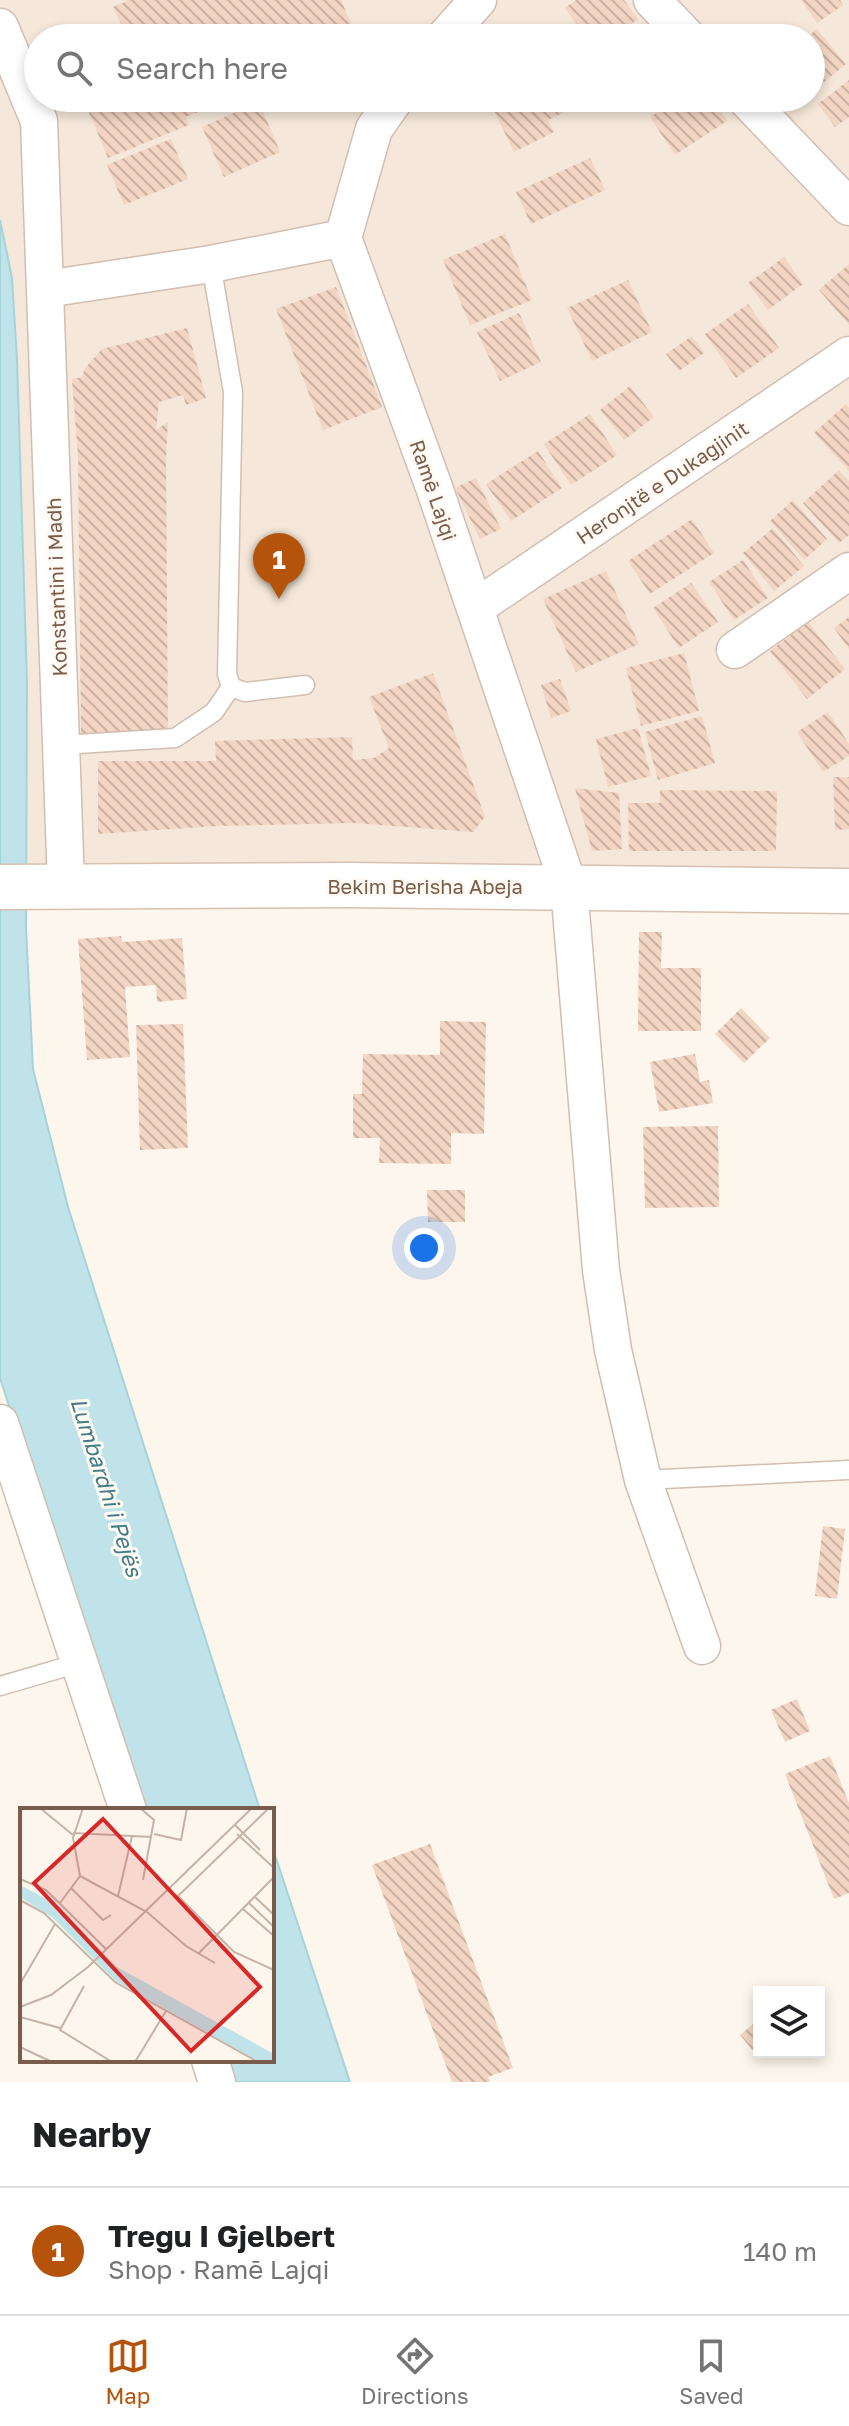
<!DOCTYPE html>
<meta charset="utf-8">
<style>
body{margin:0;font-family:"Golos Text",sans-serif;background:#f2f2f2;color:#202124}
.controls{position:absolute;right:24px;bottom:24px;display:grid;overflow:hidden;border-radius:0px;box-shadow:0 4px 12px #0003}
.controls button{width:72px;height:72px;display:grid;place-items:center;padding:0;border:0;border-bottom:2px solid #e0e0e0;background:#fff;color:#202124;font:40px sans-serif}
.you{position:absolute;left:424px;top:1248px;width:28px;height:28px;margin:-20px;border:6px solid #fff;border-radius:50%;background:#1a73e8;box-shadow:0 0 0 12px #1a73e833}
.badge{display:grid;place-items:center;width:52px;height:52px;border-radius:50%;background:#b45309;color:#fff;font-size:26px;font-weight:700}
.pin{position:absolute;translate:-50% -66px;filter:drop-shadow(0 2px 4px #0008)}
.pin::after{content:'';position:absolute;top:42px;width:28px;height:24px;background:inherit;clip-path:polygon(0 0,100% 0,50% 100%)}
.list{margin:0;padding:0;list-style:none}
h2{display:flex;justify-content:space-between;align-items:center;height:104px;margin:0;padding:0 32px;font-size:34px}
h2 small{font-size:26px;font-weight:400;color:#757577}
.list li{display:grid;grid-template-columns:52px 1fr auto;gap:24px;align-items:center;box-sizing:border-box;height:128px;padding:0 32px;border-top:2px solid #e0e0e0}
.list b{display:block;font-size:30px;white-space:nowrap}
.list p{margin:0;font-size:26px;white-space:nowrap;color:#757577}
.list em{font-size:26px;font-style:normal;color:#757577}
.icon{flex:none;width:44px;height:44px;fill:none;stroke:currentColor;stroke-width:2;stroke-linecap:round;stroke-linejoin:round}
.map{position:relative;flex:none;width:849px;height:2082px;overflow:hidden}
.search{position:absolute;background:#fff;box-shadow:0 4px 12px #0003;left:24px;right:24px;top:24px;height:88px;display:flex;align-items:center;gap:20px;box-sizing:border-box;padding:0 28px;border-radius:44px;color:#757577;font-size:30px}
.sheet{height:232px;background:#fff}
nav{display:flex;justify-content:space-around;align-items:center;box-sizing:border-box;height:112px;border-top:2px solid #e0e0e0;background:#fff;font-size:22px;color:#757577}
nav a{display:grid;justify-items:center;gap:4px}
nav .on{color:#b45309}
.map>svg:first-child{display:block}
.residential{fill:#f5e8da;fill-rule:evenodd}
.water{fill:#bfe3e8;stroke:#a5d3da;stroke-width:2}
.building{fill:url(#building-back-hatch)}
.lines{fill:none;stroke-linecap:round;stroke-linejoin:round}
.lane-casing{stroke:#d1beb0;stroke-width:21}
.street-casing{stroke:#d1beb0;stroke-width:39}
.secondary-casing{stroke:#d6c0b0;stroke-width:47}
.lane{stroke:#fff;stroke-width:18}
.street{stroke:#fff;stroke-width:36}
.secondary{stroke:#fff;stroke-width:44}
.labels{text-anchor:middle;dominant-baseline:central;stroke-width:6;stroke-linejoin:round;paint-order:stroke}
.street-label{font-size:20px;fill:#7a5c4d;stroke:#fffaf3}
.water-label{font-size:22px;font-style:italic;fill:#437c86;stroke:#fffaf3}
.inset-road{fill:none;stroke:#c5b3a7;stroke-width:2}
.view{fill:#d62828;fill-opacity:0.15;stroke:#d62828;stroke-width:4}
.inset-edge{fill:none;stroke:#7a5c4d;stroke-width:4}
</style>
<div class="map">
<svg width="849" height="2082" viewBox="0 0 849 2082">
<defs>
<pattern id="building-back-hatch" width="6" height="6" patternUnits="userSpaceOnUse" patternTransform="scale(2)"><rect width="6" height="6" fill="#f3d5c3"/><path d="M-1 5l2 2M0 0l6 6M5-1l2 2" fill="none" stroke="#cab0a1"/></pattern>
</defs>
<rect width="100%" height="100%" fill="#fdf6ec"/>
<path class="residential" d="M0,0H849V896L290,908L0,909ZM38,38H811V98H38Z"/>
<g class="water">
<polygon points="0,220 12,278 17,359 27,682 26,928 33,1069 68,1207 260,1810 143,1810 81,1629 0,1378"/>
<polygon points="272,1846 350,2082 226,2082 220,2060 272,2060"/>
</g>
<g class="building">
<polygon points="129,0 341,0 357,38 102,38 123,29 113,7"/>
<polygon points="576,0 624,0 638,19 612,38 587,38 565,8"/>
<polygon points="801,0 840,0 843,5 817,23"/>
<polygon points="817,29 846,64 811,93 811,38 806,38"/>
<polygon points="849,80 849,117 835,127 818,104"/>
<polygon points="83,98 230,98 186,117 189,125 108,158"/>
<polygon points="488,98 581,98 584,102 548,120 554,132 514,152"/>
<polygon points="680,98 712,98 727,121 675,155 650,117"/>
<polygon points="259,102 280,152 224,177 202,127"/>
<polygon points="171,139 188,179 124,205 107,165"/>
<polygon points="590,158 605,190 531,224 516,192"/>
<polygon points="505,234 532,300 470,325 443,260"/>
<polygon points="784,257 803,284 768,310 748,283"/>
<polygon points="849,264 849,325 819,290"/>
<polygon points="628,280 652,332 592,361 567,308"/>
<polygon points="336,287 382,407 323,430 276,309"/>
<polygon points="748,304 779,348 736,378 705,334"/>
<polygon points="519,313 541,362 500,381 477,332"/>
<polygon points="187,328 206,398 186,405 183,395 159,402 156,430 168,422 166,458 168,733 81,734 78,458 72,379 82,377 85,368 102,349"/>
<polygon points="692,336 704,353 679,371 666,354"/>
<polygon points="630,386 654,417 624,440 600,410"/>
<polygon points="846,404 849,408 849,471 814,433"/>
<polygon points="590,414 617,455 571,485 544,444"/>
<polygon points="538,451 562,488 511,521 486,484"/>
<polygon points="839,470 849,481 849,535 839,543 803,503"/>
<polygon points="476,478 501,529 480,539 455,488"/>
<polygon points="793,500 827,539 804,560 770,521"/>
<polygon points="692,519 714,553 650,594 628,561"/>
<polygon points="773,528 804,566 774,591 743,553"/>
<polygon points="743,560 768,598 734,620 709,582"/>
<polygon points="606,571 639,644 576,672 543,599"/>
<polygon points="691,583 718,622 679,648 653,608"/>
<polygon points="849,617 849,649 834,628"/>
<polygon points="808,622 845,669 807,699 770,651"/>
<polygon points="684,653 699,711 641,726 626,668"/>
<polygon points="433,673 485,817 473,832 354,823 217,826 98,834 98,761 216,761 215,741 352,737 353,760 374,758 389,748 369,697"/>
<polygon points="560,679 571,711 551,718 541,685"/>
<polygon points="828,712 849,744 849,756 823,772 797,732"/>
<polygon points="702,716 715,763 658,780 645,732"/>
<polygon points="638,728 651,776 608,787 596,739"/>
<polygon points="833,777 849,777 849,829 835,830"/>
<polygon points="575,788 619,793 622,849 592,851"/>
<polygon points="660,790 777,791 776,851 629,851 628,803 660,803"/>
<polygon points="639,932 662,932 661,968 701,968 701,1031 638,1031"/>
<polygon points="121,936 122,942 182,938 187,999 157,1002 156,985 125,987 130,1057 87,1060 78,939"/>
<polygon points="741,1008 770,1038 744,1063 715,1034"/>
<polygon points="440,1021 486,1022 484,1134 451,1133 451,1164 379,1163 380,1138 353,1138 353,1094 362,1094 363,1054 440,1055"/>
<polygon points="183,1024 188,1148 140,1150 136,1025"/>
<polygon points="695,1054 700,1082 709,1080 713,1103 659,1112 650,1062"/>
<polygon points="718,1126 719,1207 645,1208 643,1127"/>
<polygon points="427,1190 465,1190 465,1222 428,1222"/>
<polygon points="823,1526 845,1529 837,1599 815,1596"/>
<polygon points="797,1699 810,1731 785,1742 771,1710"/>
<polygon points="830,1756 849,1803 849,1893 834,1899 785,1774"/>
<polygon points="430,1844 513,2068 488,2077 490,2082 452,2082 372,1865"/>
<polygon points="759,2019 759,2051 756,2054 740,2035"/>
</g>
<g class="lines">
<g class="lane-casing">
<g id="lane">
<polyline points="211,264 233,392 227,674 231,687 245,692 305,685"/>
<polyline points="61,745 175,738 214,712 231,687"/>
<polyline points="643,1480 849,1470"/>
<polyline points="0,1686 79,1663"/>
</g>
</g>
<g class="street-casing">
<g id="street">
<polyline points="652,0 688,38"/>
<polyline points="0,27 39,121 66,885"/>
<polyline points="444,38 478,0"/>
<polyline points="396,98 374,129 343,238 434,487 569,887 601,1270 613,1350 643,1480 702,1646"/>
<polyline points="745,98 849,207"/>
<polyline points="46,289 211,264 343,238"/>
<polyline points="475,608 849,355"/>
<polyline points="735,650 849,571"/>
<polyline points="0,1423 128,1810"/>
<polyline points="210,2060 217,2082"/>
</g>
</g>
<g class="secondary-casing">
<polyline id="secondary" points="0,887 351,885 849,891"/>
</g>
<use href="#lane" class="lane"/>
<use href="#street" class="street"/>
<use href="#secondary" class="secondary"/>
</g>
<g class="labels">
<g class="street-label">
<text transform="translate(662 482) rotate(-34)">Heronjtë e Dukagjinit</text>
<text transform="translate(434 490) rotate(71)">Ramē Lajqi</text>
<text transform="translate(56 587) rotate(-92)">Konstantini i Madh</text>
<text x="425" y="886">Bekim Berisha Abeja</text>
</g>
<g class="water-label">
<text transform="translate(107 1487) rotate(72)">Lumbardhi i Pejës</text>
</g>
</g>
<g transform="translate(20 1808)">
<rect width="254" height="254" fill="#fdf6ec"/>
<path d="M0,77L36,96L97,159L254,246V254H240L96,173L32,109L0,89Z" fill="#bfe3e8"/>
<path class="inset-road" d="M20,0L53,27M63,0L53,30L60,68L127,104L166,138L195,155M120,0L134,12L123,72M249,0L158,88L214,144L254,162M215,17L240,42M53,25L132,29M134,26L161,32L167,0M217,26L254,60M0,71L26,82L86,141M51,80L83,112L91,107M98,88L112,28M235,89L254,107M0,92L24,105L95,174L238,254M40,95L60,68M229,95L254,119M223,101L254,128M178,146L254,69M0,176L35,116M64,178L40,222L92,254M0,199L31,187L68,159L232,0M0,209L40,220M0,239L32,254M115,254L146,203"/>
<path class="view" d="M83,11L240,179L171,243L14,75Z"/>
<rect width="254" height="254" class="inset-edge"/>
</g>
</svg>
<div class="controls">
<button><svg class="icon" aria-label="layers" viewBox="0 0 24 24"><path d="M12 4l9 5-9 5-9-5zM3 14l9 5 9-5"/></svg></button>
</div>
<div class="you"></div>
<div class="pin badge" style="left:279px;top:599px">1</div>
<div class="search"><svg class="icon" aria-label="search" viewBox="0 0 24 24"><circle cx="10" cy="10" r="6"/><path d="M15 15l6 6"/></svg>Search here</div>
</div>
<section class="sheet">
<h2>Nearby<small></small></h2>
<ul class="list">
<li><span class="badge">1</span><div><b>Tregu I Gjelbert</b><p>Shop · Ramē Lajqi</p></div><em>140 m</em></li>
</ul>
</section>
<nav>
<a class="on"><svg class="icon" aria-label="map" viewBox="0 0 24 24"><path d="M3 6l6-2 6 2 6-2v14l-6 2-6-2-6 2zM9 4v14M15 6v14"/></svg>Map</a>
<a><svg class="icon" aria-label="directions" viewBox="0 0 24 24"><path d="M12 3l9 9-9 9-9-9zM9 14v-3h6M13 9l2 2-2 2"/></svg>Directions</a>
<a><svg class="icon" aria-label="saved" viewBox="0 0 24 24"><path d="M7 4h10v16l-5-4-5 4z"/></svg>Saved</a>
</nav>
